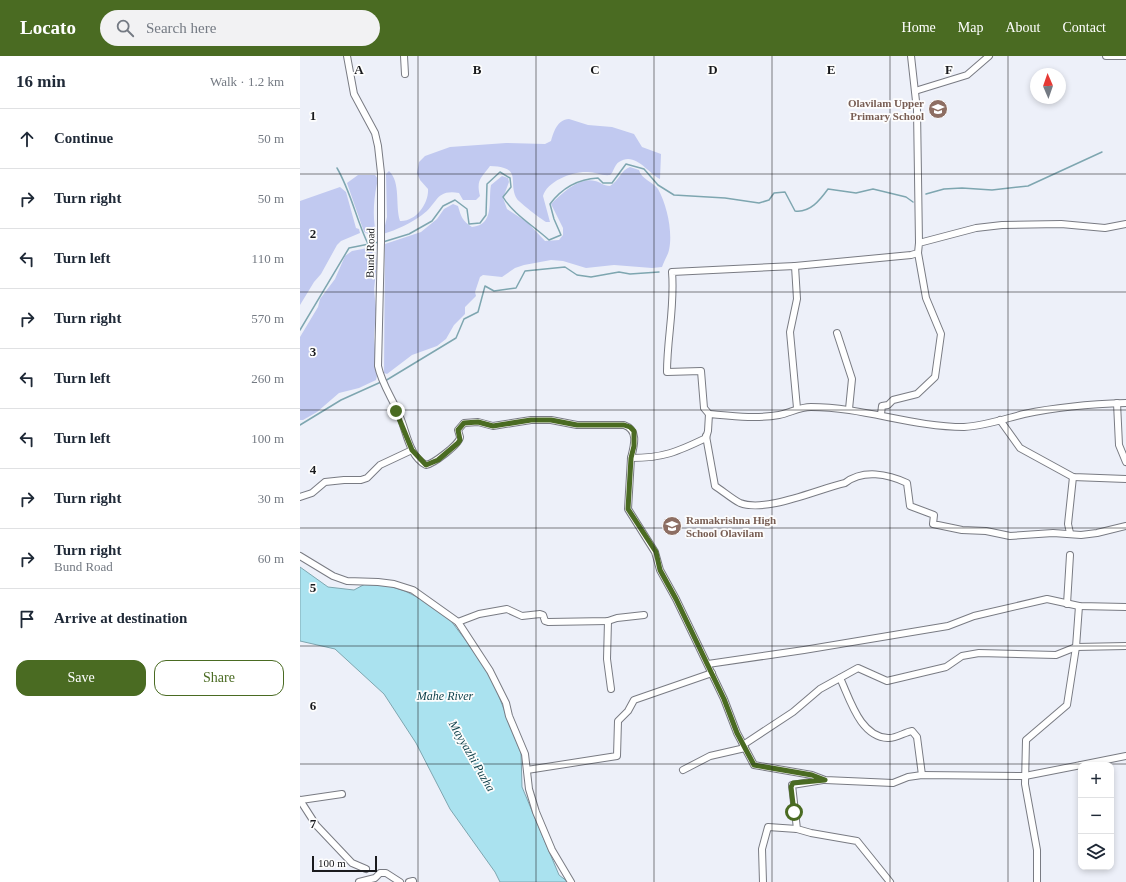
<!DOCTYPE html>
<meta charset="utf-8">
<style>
body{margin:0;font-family:Georgia,serif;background:#f2f2f3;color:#1f2937}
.controls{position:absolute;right:12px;bottom:12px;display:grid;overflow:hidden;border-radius:8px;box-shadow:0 2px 6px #0003}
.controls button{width:36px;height:36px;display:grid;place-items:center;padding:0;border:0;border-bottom:1px solid #e0e1e3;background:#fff;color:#1f2937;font:20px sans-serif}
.compass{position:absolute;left:730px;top:12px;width:36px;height:36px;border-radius:50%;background:#fff;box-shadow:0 2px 6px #0003;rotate:358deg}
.scale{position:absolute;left:12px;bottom:10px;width:65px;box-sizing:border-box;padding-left:4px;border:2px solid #191a1d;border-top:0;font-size:11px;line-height:14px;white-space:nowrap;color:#191a1d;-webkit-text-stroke:3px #fdfdfd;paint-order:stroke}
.stop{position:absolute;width:12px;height:12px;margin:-9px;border:3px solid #4a6b22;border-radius:50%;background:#fff}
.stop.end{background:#4a6b22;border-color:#fff;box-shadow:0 1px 4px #0008}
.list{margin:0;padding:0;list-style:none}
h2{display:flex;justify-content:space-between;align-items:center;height:52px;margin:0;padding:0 16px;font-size:17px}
h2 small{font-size:13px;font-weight:400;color:#747a83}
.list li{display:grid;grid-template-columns:26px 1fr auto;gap:12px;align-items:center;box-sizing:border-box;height:60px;padding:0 16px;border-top:1px solid #e0e1e3}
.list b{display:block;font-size:15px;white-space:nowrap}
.list p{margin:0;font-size:13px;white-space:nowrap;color:#747a83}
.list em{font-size:13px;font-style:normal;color:#747a83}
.actions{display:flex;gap:8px;padding:12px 16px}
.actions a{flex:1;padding:9px 0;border:1px solid #4a6b22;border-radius:12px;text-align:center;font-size:14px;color:#4a6b22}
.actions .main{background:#4a6b22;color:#fff}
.icon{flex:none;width:22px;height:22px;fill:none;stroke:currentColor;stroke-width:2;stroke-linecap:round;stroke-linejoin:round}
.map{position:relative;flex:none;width:826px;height:826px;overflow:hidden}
header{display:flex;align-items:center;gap:24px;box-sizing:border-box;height:56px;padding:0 20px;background:#4a6b22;color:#fff}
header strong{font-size:19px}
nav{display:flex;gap:22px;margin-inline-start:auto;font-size:14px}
.search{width:280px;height:36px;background:#f2f2f3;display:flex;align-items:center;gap:10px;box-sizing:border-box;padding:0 14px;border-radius:22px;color:#747a83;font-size:15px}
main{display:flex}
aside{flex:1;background:#fff}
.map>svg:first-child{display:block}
.green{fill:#c1c9f0}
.water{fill:#aae2ef;stroke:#7ea6b0}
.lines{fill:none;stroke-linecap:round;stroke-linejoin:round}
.stream{stroke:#7ea6b0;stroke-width:1.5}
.minor-casing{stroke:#797b83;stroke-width:8}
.minor{stroke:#fff;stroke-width:6}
.route{stroke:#4a6b22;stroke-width:5}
.grid{fill:none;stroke:#191a1d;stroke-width:1;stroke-opacity:0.55}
.labels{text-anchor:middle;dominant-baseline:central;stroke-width:3.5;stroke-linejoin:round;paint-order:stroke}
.education-label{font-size:11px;font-weight:bold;fill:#785e54;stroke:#fdfdfd;text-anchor:end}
.street-label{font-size:11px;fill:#191a1d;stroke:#fdfdfd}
.water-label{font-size:12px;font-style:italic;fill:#10424c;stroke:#fdfdfd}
.grid-label{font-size:13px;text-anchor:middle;font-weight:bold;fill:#191a1d;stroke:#fdfdfd;stroke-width:3.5;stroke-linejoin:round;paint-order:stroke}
</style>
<header>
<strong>Locato</strong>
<div class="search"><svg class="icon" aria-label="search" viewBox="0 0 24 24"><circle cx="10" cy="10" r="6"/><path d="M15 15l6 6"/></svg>Search here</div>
<nav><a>Home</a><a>Map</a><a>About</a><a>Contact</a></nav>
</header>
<main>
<aside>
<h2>16 min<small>Walk · 1.2 km</small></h2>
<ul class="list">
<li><svg class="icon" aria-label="ahead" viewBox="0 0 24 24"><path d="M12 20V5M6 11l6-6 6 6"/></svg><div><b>Continue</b></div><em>50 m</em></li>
<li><svg class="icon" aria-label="right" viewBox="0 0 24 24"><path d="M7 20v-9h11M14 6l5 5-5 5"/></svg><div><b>Turn right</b></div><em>50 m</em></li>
<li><svg class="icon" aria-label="left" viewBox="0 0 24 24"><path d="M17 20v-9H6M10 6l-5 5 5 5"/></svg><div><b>Turn left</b></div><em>110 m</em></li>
<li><svg class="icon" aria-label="right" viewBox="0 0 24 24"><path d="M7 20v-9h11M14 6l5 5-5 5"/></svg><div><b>Turn right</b></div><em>570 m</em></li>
<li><svg class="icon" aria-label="left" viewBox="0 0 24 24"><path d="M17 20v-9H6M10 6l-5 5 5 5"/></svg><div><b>Turn left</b></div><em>260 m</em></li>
<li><svg class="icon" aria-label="left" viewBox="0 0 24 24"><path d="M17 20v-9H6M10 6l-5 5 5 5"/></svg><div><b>Turn left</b></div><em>100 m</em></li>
<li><svg class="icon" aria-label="right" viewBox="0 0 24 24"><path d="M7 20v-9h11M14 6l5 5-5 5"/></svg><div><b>Turn right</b></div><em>30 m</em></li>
<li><svg class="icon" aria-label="right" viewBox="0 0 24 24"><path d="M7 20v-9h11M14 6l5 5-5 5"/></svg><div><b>Turn right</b><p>Bund Road</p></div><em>60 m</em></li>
<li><svg class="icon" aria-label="arrive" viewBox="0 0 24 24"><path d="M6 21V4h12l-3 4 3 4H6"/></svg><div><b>Arrive at destination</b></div></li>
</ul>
<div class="actions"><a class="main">Save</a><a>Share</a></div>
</aside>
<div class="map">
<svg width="826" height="826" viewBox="0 0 826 826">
<rect width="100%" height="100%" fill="#edf0f9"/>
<g class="green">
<path d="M269,63L288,69L312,71L334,78L342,91L361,98L360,123C348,117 335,95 319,106C314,109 314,116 310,119C302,120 295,116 288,116C273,115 247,125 243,140L250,166H246C241,163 220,147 217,143C207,126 224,111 190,110C181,122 176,124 180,140L176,144H163L159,137C135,133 138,148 122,159C111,167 97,174 83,178L87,161L86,118L89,115C101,126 95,150 100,165C116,166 129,147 128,133L120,124L117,117L119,106L125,100L150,91L206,87L245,88L251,85C254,75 257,64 269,63Z"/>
<path d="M330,111L339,114C341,123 353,126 358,133C367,149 373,176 369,194C368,199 364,205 362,211L352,212L314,209L286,212L263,205L251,204L224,209L215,212L202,221L183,219L180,221L175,236L176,240L165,251V258L154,269L146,283L137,290L112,299L87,318L84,317L85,188L121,176L137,163L144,153L153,148L158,150C161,160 162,165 172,171C195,169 188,145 191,129L202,120L208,122L209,126L203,142L207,153L227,166L245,185L259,184L263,179V172L251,148C261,138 280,120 295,125C301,126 303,130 310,130C319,125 321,114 330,111Z"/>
<path d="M58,119H75L78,123C74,140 72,159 76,177L74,180L64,176L47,127Z"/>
<polygon points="40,131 46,136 56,172 59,173 60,177 41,185 37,189 21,218 14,226 0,249 0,145"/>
<polygon points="73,191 75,194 77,207 74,233 76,253 74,281 77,320 76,324 59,332 39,337 17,356 3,364 0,364 0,281 18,251 20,243 35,223 45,200 52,195"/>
</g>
<polygon class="water" points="0,511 28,531 54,534 65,528 80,527 105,535 129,547 148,561 189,615 221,697 222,731 259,819 268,826 200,826 195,816 150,753 116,687 84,638 35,593 0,585"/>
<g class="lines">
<g class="stream">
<path d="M37,112C51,136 56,163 68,188"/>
<polyline points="626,138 644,133 662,132 692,134 728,130 802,96"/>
<path d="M83,186L109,178L132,165L143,150L155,144L167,153L169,168L180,167L186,159L187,128L200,116L210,122L211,131L203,141C212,157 235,171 249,184L261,179L254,163L250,148C262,132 279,123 298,122L303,127H312L326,108L344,113L358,129L374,139L425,142L459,147L469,144L474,137L485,136L495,155C510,157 520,144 528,133L556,137L573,133L606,141L613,146"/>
<polyline points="0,274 49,192 79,186"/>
<polyline points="85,325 156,282 164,263 178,256 185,230 194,235 216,232 225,215 265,211 277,219 291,221 319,216 330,218 359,216"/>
<polyline points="0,369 41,344 81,326"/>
</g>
<g class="minor-casing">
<g id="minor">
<path d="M47,0L54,38L75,77L78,90L81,117V186L78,310C82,329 93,343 100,361C107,377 109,400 126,409C133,408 160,388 160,381L158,374L164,367L178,366L193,370L231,364H251L277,369H324C339,374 334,390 331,402C363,402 377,396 406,382L408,375L409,358C432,360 456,363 479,359C490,357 499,351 511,351C563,351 612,371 664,371C684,370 704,363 724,358C757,351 792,348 826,347"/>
<polyline points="104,0 105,18"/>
<polyline points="611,0 617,54 619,187"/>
<polyline points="806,0 826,0"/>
<polyline points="615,35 667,19 689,0"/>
<polyline points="495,210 611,199 618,197 619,187 676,172 702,169 761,168 805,172 826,168"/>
<polyline points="537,277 552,323 549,353"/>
<polyline points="817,347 819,389 826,406"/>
<path d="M409,358L404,352L401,315L367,316C367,282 375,250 372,216L495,210L497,243L490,276L497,352"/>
<polyline points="581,358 582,350 588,349 593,344 617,338 635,321 641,278 626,242 618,197"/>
<polyline points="700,364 720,392 773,421 826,423"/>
<path d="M406,380L415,430C423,435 432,443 440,447C466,457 518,433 545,427C563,413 588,418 607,427L610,450L634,459L633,468L662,474L686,475L710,480L753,477L781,479L797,477L826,470"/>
<polyline points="331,402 328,453 355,496 360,514 376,543 424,643 437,677 454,709 512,719 525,724 593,727 608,721 622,719 725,720 781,709"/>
<polyline points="0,441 12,437 25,426 44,424 61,424 67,422 80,409 112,394"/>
<polyline points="770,477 768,468 773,421"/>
<polyline points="0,500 33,520 47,525 78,526 94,528 113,534 158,566 190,615 206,647 209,660 225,698 229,733 236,756 252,794 271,826"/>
<polyline points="767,548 770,499"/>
<polyline points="308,565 307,603 311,633"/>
<polyline points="158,566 179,558 207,553 222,560 240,558 243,559 245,565 248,566 308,565 317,562 344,559"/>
<polyline points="408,608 504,594 648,570 674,560 747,543 779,550 826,551"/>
<path d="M540,622C550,643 560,681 588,682C595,683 605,676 612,675L617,681L622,719"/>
<polyline points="443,689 493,656 520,633 558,612 587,625 646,611 662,600 679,597 756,599 776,591 826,590"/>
<polyline points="781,709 826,700"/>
<polyline points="227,714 317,700 318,665 328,655 334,644 412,617"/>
<polyline points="383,714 410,700 445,692"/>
<polyline points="523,724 492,729 497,773 511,777 557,785 590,826"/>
<polyline points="0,744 16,769 52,807 66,813"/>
<polyline points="1,744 42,738"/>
<polyline points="59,826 75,822 80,817 86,817 100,826"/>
<polyline points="109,826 113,825"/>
<polyline points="463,826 462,793 468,771 497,773"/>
<polyline points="737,826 737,794 725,728 726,684 767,649 776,591 779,550"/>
</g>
</g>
<use href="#minor" class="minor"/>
</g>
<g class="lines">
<polyline class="route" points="96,355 112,394 126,409 138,404 158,387 160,384 158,374 164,367 178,366 193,370 231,364 251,364 277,369 324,369 330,371 334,375 334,390 331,402 328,453 356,496 360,514 376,543 424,643 437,677 454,709 512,719 525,724 493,727 491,731 494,756"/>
</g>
<path class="grid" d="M118,0V826M236,0V826M354,0V826M472,0V826M590,0V826M708,0V826M0,118H826M0,236H826M0,354H826M0,472H826M0,590H826M0,708H826"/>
<defs>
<g id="school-disc" transform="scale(1)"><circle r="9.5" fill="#8d6e63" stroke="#fdfdfd"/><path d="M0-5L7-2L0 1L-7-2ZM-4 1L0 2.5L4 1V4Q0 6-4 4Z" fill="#fff"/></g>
</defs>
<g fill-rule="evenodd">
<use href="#school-disc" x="638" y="53"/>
<use href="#school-disc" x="372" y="470"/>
</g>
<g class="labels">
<g class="education-label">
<text x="624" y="47">Olavilam Upper<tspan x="624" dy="13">Primary School</tspan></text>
<text x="386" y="464" text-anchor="start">Ramakrishna High<tspan x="386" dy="13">School Olavilam</tspan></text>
</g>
<g class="street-label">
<text transform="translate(70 197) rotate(-89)">Bund Road</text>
</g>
<g class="water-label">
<text x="145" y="640">Mahe River</text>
<text transform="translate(172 700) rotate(60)">Mayyazhi Puzha</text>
</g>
</g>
<g class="grid-label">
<text x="59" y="18">A</text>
<text x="177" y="18">B</text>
<text x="295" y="18">C</text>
<text x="413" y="18">D</text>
<text x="531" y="18">E</text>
<text x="649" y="18">F</text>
<text x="13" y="64">1</text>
<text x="13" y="182">2</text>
<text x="13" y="300">3</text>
<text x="13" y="418">4</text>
<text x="13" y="536">5</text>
<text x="13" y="654">6</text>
<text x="13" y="772">7</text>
</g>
</svg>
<div class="controls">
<button>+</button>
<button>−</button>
<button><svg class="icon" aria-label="layers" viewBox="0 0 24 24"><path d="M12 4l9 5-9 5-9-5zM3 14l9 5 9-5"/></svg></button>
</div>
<svg class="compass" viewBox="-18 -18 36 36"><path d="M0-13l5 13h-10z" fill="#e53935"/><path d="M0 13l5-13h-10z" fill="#747a83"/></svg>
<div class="scale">100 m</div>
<div class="stop" style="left:494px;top:756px"></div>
<div class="stop end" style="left:96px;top:355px"></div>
</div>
</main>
